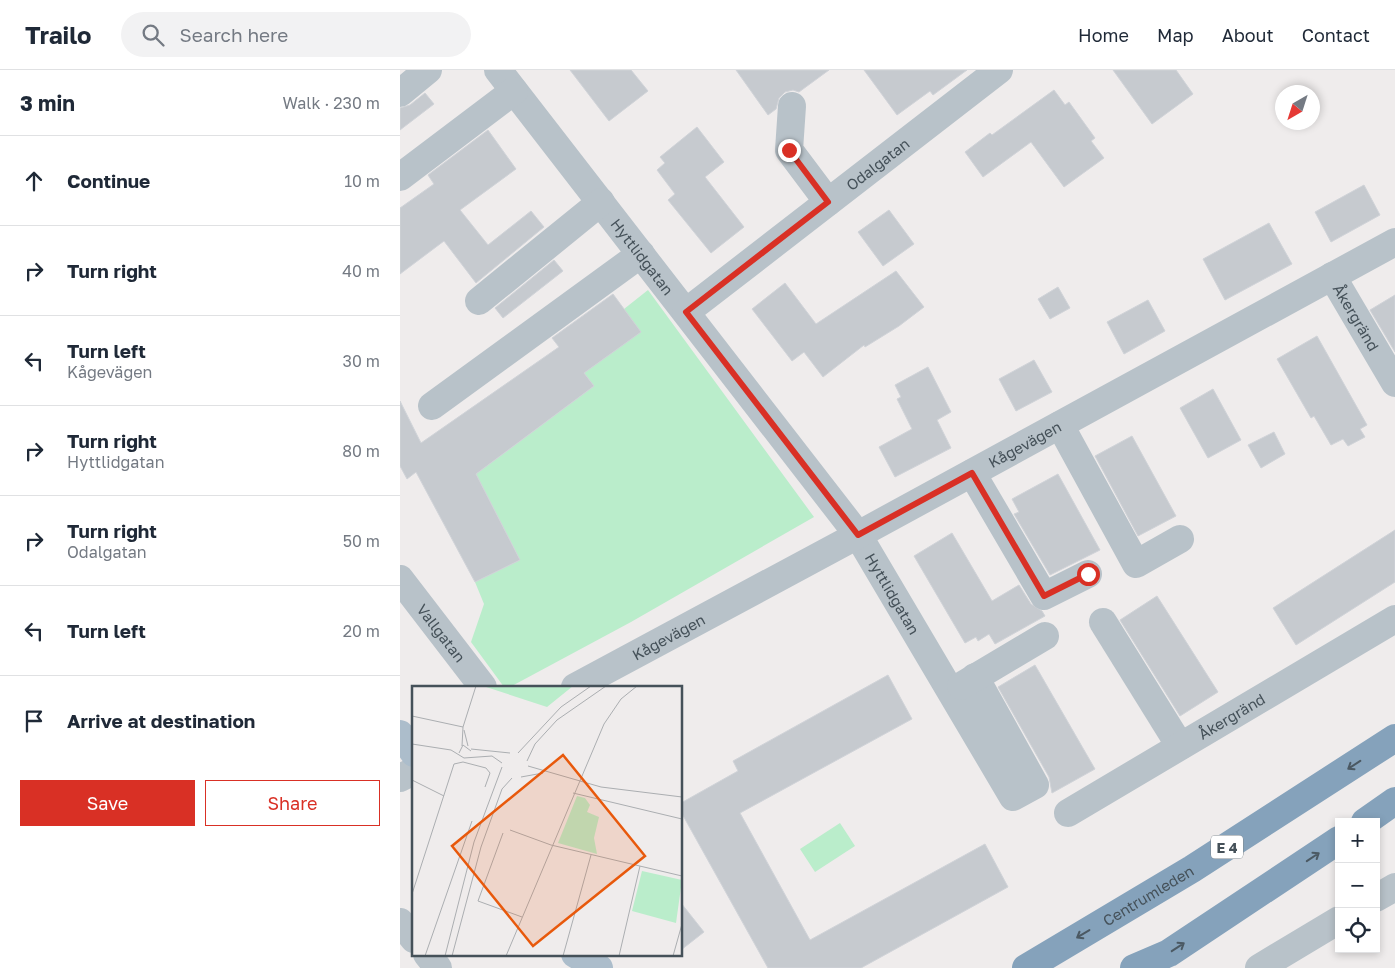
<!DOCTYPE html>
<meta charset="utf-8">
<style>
body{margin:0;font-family:"Golos Text",sans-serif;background:#f2f2f3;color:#1f2937}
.controls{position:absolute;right:15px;bottom:15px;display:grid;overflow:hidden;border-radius:0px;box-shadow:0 2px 8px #0003}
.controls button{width:45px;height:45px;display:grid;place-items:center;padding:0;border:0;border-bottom:1px solid #e0e1e3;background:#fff;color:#1f2937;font:25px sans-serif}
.compass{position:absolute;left:875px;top:15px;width:45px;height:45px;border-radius:50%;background:#fff;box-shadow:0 2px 8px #0003;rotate:219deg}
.stop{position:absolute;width:15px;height:15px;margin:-11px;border:4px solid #d93025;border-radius:50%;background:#fff}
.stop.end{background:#d93025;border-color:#fff;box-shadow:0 1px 5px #0008}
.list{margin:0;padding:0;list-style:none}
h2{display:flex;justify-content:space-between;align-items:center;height:65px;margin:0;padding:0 20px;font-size:21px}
h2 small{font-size:16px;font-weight:400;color:#747a83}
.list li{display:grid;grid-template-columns:32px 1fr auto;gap:15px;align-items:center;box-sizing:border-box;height:90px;padding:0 20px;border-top:1px solid #e0e1e3}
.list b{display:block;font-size:19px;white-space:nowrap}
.list p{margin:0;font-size:16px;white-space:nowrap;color:#747a83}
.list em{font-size:16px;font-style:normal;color:#747a83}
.actions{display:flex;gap:10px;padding:15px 20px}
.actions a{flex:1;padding:11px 0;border:1px solid #d93025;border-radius:0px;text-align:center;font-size:18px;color:#d93025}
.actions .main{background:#d93025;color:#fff}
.icon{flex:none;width:28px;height:28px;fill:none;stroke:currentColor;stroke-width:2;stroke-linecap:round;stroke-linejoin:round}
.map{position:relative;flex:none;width:995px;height:898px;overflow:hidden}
header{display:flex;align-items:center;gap:30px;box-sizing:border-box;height:70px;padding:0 25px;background:#fff;border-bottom:1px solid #e0e1e3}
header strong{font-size:24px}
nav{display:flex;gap:28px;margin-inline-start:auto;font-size:18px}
.search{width:350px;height:45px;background:#f2f2f3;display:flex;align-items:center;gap:12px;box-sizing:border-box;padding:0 18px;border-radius:28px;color:#747a83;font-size:19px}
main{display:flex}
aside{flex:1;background:#fff}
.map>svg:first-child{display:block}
.green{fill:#baedcb}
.building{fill:#c6cacf;stroke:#d0d3d8}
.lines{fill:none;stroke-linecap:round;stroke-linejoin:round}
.minor{stroke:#b8c2c9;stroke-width:28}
.major{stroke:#acbdcb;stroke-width:28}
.highway{stroke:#85a2bb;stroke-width:28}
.oneway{stroke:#4b5963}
.route{stroke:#d93025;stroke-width:6}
.labels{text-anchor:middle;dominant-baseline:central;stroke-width:4;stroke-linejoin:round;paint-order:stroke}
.shield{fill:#fff;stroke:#7d858b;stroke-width:1}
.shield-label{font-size:14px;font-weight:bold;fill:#455159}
.street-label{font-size:15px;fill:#455159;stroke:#fff}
.inset-road{fill:none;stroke:#abaeb1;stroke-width:1}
.view{fill:#e8590c;fill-opacity:0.15;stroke:#e8590c;stroke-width:2.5}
.inset-edge{fill:none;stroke:#455159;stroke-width:2.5}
</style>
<header>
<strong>Trailo</strong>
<div class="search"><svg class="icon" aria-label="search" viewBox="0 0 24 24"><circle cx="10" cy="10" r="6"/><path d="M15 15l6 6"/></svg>Search here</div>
<nav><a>Home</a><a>Map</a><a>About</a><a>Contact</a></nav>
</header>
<main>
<aside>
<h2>3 min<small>Walk · 230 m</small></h2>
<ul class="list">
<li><svg class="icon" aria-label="ahead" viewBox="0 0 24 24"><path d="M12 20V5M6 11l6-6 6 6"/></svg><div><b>Continue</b></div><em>10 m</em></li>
<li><svg class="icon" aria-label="right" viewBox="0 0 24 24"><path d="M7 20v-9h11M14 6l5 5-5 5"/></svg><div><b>Turn right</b></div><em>40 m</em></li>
<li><svg class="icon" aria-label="left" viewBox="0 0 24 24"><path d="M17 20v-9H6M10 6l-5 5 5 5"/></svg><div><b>Turn left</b><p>Kågevägen</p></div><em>30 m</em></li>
<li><svg class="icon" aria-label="right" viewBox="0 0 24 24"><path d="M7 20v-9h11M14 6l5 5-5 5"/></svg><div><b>Turn right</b><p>Hyttlidgatan</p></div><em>80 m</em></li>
<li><svg class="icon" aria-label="right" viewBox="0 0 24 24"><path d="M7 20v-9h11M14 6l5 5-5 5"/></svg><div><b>Turn right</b><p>Odalgatan</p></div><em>50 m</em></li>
<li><svg class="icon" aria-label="left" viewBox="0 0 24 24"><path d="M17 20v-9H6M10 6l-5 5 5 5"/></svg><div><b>Turn left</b></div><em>20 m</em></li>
<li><svg class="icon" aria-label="arrive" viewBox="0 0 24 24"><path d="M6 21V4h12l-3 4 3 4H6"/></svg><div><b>Arrive at destination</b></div></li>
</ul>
<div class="actions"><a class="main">Save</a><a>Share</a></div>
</aside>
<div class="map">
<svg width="995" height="898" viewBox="0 0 995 898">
<rect width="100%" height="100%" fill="#efecec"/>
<g class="green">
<polygon points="248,220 414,447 231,552 110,617 104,617 71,572 84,534 75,512 120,490 76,404 194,316 184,303 240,262 224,239"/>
<polygon points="440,753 455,776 415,802 400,779"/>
</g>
<g class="building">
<polygon points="170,0 231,0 248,21 209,51"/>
<polygon points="336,0 429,0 399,22 393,20 385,22 379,28 376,39 368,45"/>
<polygon points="464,0 567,0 533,25 530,21 497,45"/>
<polygon points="713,0 776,0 793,24 752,54"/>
<polygon points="654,20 665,35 669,32 695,68 691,71 704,88 664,117 631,72 583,107 565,82 590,63 592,65"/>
<polygon points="25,23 34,34 0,60 0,38 10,35"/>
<polygon points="297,57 324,92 305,107 344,157 311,183 268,130 275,124 257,100 265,93 260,87"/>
<polygon points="88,60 116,99 60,140 88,175 131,141 144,157 76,213 44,171 0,204 0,138 34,114 28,105"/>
<polygon points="964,115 980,145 931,172 915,142"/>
<polygon points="489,140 514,174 483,196 458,162"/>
<polygon points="869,153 892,194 825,230 803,189"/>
<polygon points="154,190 163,201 103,248 95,238"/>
<polygon points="496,201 524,237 499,256 465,277 464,275 423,307 404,282 392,291 352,239 385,213 416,254"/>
<polygon points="658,217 670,238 650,249 638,229"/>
<polygon points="213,224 241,262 184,303 194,316 76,404 120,490 75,512 16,402 7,409 0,396 0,331 21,373 159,277 152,268"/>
<polygon points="995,225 995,282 970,240"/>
<polygon points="748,230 765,261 724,284 707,252"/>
<polygon points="917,266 967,355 960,359 965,367 948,376 943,369 931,375 914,346 911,348 877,289"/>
<polygon points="634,290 652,322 616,341 599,309"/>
<polygon points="528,297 551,342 537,350 551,378 495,407 479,377 512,359 497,329 501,327 495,315"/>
<polygon points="813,319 841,370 808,388 780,338"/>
<polygon points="874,362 885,384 861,398 848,375"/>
<polygon points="732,366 776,446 738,466 695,386"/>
<polygon points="658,404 700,480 650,505 614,444 619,442 612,429"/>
<polygon points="995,460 995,512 896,575 873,538"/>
<polygon points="552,463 592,531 619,515 631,534 642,541 645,546 595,574 589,564 578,571 576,567 565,573 514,486"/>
<polygon points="757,526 818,622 780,646 720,550"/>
<polygon points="635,595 695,699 652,723 649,707 598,617"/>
<polygon points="488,605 512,649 340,743 410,870 585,774 608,817 461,898 368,898 281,742 281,733 338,701 333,691"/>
<polygon points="281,833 304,862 281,880"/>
</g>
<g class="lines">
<g class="minor">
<path id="s1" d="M98,0L458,465L613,727L635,715L575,607"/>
<polyline points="0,23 28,0"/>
<polyline points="392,36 389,80 428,132"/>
<polyline points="0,107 114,21"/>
<path id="s2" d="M932,206L995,313"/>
<polyline points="79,231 201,132"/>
<path id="s3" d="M286,242L599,0"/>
<polyline points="32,336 241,184"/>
<polyline points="660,355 736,494 780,469"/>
<polyline points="572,403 644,526 688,504"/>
<path id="s4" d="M0,509L83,617"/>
<polyline points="703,552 780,676"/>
<polyline points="561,616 645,566"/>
<path id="s5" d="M175,617L458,465L995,172"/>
<polyline points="0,708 14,701"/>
<path id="s6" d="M668,743L995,549"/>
<polyline points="976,828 995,817"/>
<polyline points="0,852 14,869"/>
<polyline points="27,884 38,898"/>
<polyline points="859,898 939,850"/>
</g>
<g class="major">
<polyline points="0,664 14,683"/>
<polyline points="175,884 199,898"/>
</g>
<g class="highway">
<polyline points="965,752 995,731"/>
<path id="s7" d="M626,898L792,799L995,668"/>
<polyline points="734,898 769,883 939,770"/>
</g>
</g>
<defs><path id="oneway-shaft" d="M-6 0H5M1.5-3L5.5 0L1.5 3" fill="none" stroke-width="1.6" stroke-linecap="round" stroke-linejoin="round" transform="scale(1.25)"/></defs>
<g class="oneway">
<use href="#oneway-shaft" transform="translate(954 695) rotate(147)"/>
<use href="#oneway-shaft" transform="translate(913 787) rotate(-34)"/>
<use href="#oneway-shaft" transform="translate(683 864) rotate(149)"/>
<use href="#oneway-shaft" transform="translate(778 877) rotate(-33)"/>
</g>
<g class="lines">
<polyline class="route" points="389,80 428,132 286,242 458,465 572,403 644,526 688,504"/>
</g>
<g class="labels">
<rect class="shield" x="811" y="765.5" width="32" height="23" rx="4"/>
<g class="shield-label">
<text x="827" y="777">E 4</text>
</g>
<g class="street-label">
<text stroke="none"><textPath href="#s3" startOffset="242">Odalgatan</textPath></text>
<text stroke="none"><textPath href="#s1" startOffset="236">Hyttlidgatan</textPath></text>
<text stroke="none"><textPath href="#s2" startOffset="48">Åkergränd</textPath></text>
<text stroke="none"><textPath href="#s5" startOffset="511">Kågevägen</textPath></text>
<text stroke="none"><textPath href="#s1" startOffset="656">Hyttlidgatan</textPath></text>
<text stroke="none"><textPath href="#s4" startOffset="68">Vallgatan</textPath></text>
<text stroke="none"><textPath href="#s5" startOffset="106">Kågevägen</textPath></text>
<text stroke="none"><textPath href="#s6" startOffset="190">Åkergränd</textPath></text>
<text stroke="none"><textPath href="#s7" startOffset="142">Centrumleden</textPath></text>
</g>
</g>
<g transform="translate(12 616)">
<rect width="270" height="270" fill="#efecec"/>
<path d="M71,0H161L135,21ZM165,110L173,112L178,119L175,126L187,131L182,152L185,168L146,157ZM230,185L270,194L264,237L220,225Z" fill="#baedcb"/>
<path class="inset-road" d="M0,30L51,41M52,44L56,60M0,58L39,64L52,72L80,70L90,77M50,60L51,41L64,0M59,63L98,67M47,67L51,59L59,65M106,67L149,21L179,0M115,75L123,58L145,34L194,0M116,80L189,101L270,111M109,91L131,87M0,94L32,110M161,107L270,133M98,144L139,159L270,190M91,147L66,215L110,231M0,208L42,78L51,76L74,82L78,87L73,101M13,270L60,135M33,270L62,156L90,81M40,270L69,161L90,103L100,92M94,270L192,38L209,13L225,0M151,270L179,169M207,270L228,180M261,270L270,238"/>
<path class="view" d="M151,69L233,170L121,260L40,160Z"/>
<rect width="270" height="270" class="inset-edge"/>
</g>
</svg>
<div class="controls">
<button>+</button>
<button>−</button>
<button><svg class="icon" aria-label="locate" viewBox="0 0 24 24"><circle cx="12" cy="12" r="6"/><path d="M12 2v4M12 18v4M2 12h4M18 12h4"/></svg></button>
</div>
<svg class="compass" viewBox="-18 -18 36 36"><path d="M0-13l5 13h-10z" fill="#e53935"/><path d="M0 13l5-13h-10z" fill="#747a83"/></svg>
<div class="stop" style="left:688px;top:504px"></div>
<div class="stop end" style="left:389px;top:80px"></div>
</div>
</main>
